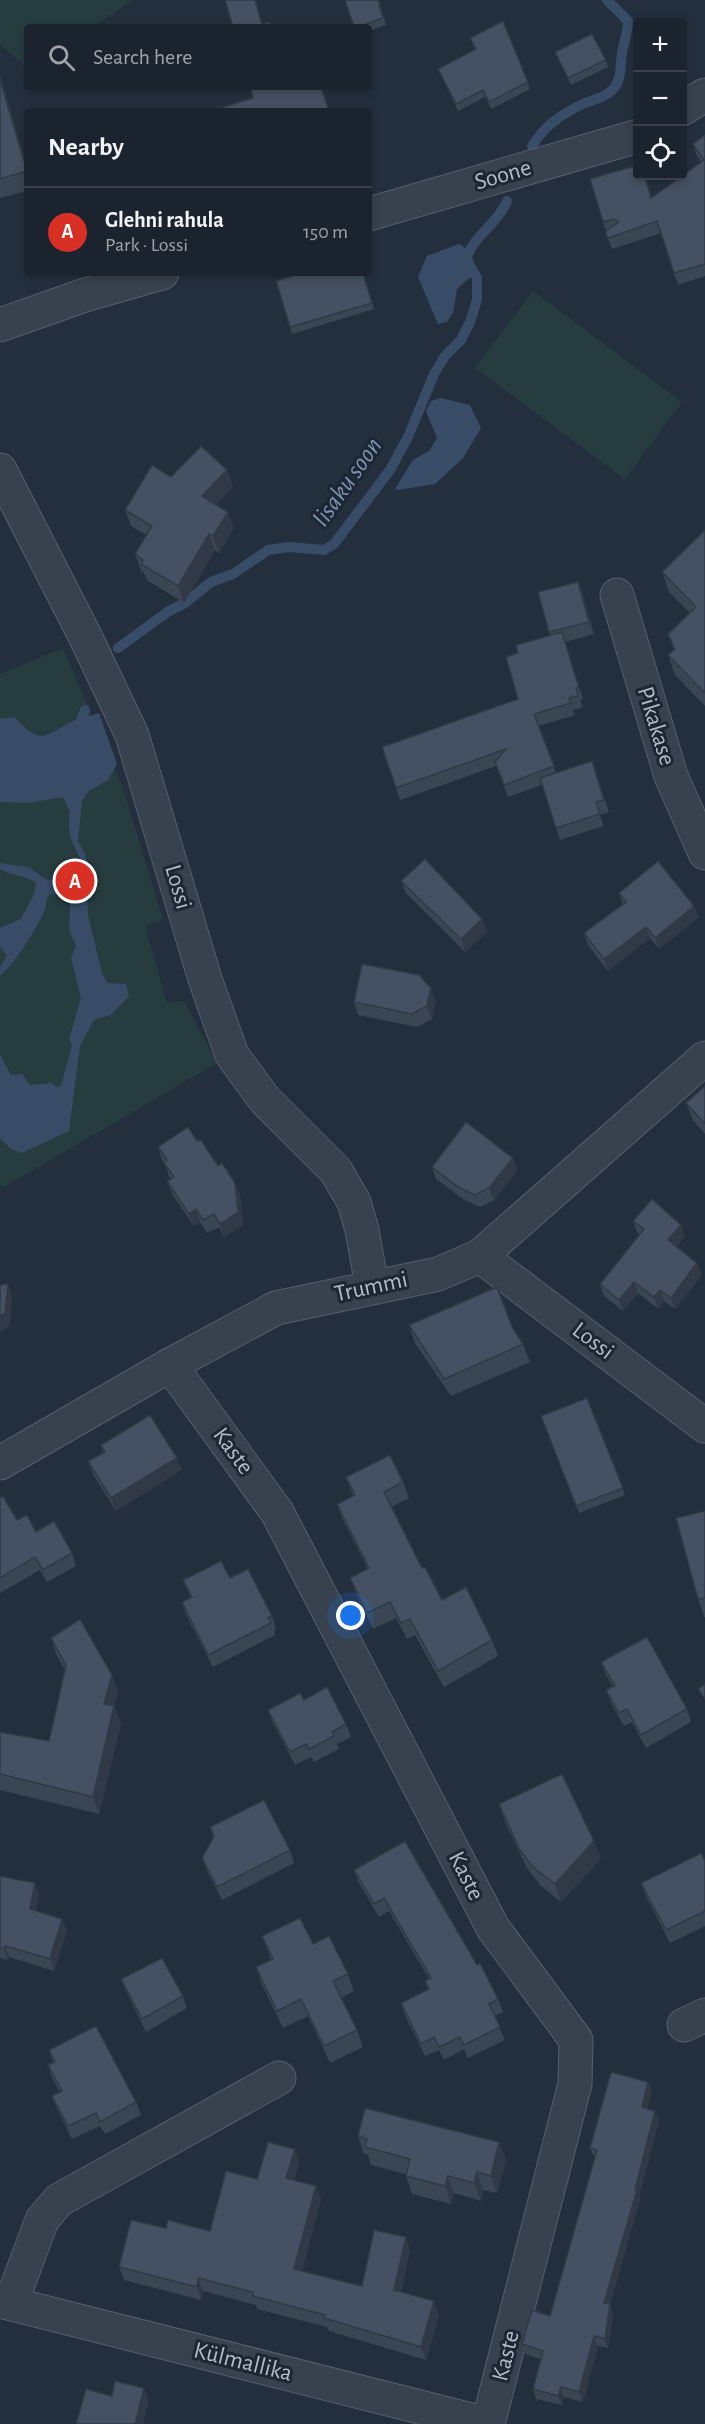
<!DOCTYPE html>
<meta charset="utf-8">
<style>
body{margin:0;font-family:"Alegreya Sans",sans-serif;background:#242b36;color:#f1f3f6}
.controls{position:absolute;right:18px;top:18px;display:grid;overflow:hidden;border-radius:6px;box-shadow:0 3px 9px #0003}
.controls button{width:54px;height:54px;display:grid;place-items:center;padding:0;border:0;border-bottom:2px solid #39404a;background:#1b232e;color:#f1f3f6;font:30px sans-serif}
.you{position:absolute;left:351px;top:1616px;width:21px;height:21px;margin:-15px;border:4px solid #fff;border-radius:50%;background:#1a73e8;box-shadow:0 0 0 9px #1a73e833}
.badge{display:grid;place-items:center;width:39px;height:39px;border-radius:50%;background:#d93025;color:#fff;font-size:20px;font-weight:700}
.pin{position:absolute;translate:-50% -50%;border:3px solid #fff;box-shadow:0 2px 6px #0006}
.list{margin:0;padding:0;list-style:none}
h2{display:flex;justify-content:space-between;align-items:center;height:78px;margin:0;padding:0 24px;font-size:26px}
h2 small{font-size:20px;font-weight:400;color:#a0a4aa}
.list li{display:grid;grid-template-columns:39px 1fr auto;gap:18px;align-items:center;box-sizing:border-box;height:90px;padding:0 24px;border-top:2px solid #39404a}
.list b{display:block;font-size:22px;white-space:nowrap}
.list p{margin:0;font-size:20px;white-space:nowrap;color:#a0a4aa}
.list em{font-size:20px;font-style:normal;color:#a0a4aa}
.icon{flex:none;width:33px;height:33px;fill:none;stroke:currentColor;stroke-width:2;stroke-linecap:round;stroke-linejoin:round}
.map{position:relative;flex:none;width:705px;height:2424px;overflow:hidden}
.search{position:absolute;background:#1b232e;box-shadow:0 3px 9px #0003;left:24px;top:24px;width:348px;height:66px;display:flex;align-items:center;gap:15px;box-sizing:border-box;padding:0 21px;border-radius:6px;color:#a0a4aa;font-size:22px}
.panel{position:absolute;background:#1b232e;box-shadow:0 3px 9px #0003;left:24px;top:108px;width:348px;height:168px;border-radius:6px}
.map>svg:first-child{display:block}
.green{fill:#263c3f}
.water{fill:#394c67}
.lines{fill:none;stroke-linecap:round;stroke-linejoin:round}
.stream{stroke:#394c67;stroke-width:10}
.minor-casing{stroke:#565f6c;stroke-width:35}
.minor{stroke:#38414e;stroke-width:33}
.wall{fill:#3b4654}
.shaded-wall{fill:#303945}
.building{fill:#455162;stroke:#303945;stroke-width:1.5}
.labels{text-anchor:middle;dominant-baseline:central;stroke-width:6;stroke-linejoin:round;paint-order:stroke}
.street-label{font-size:24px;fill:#b4bcc9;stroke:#1d2633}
.water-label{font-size:26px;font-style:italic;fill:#7c92b1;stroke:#1d2633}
</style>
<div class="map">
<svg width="705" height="2424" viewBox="0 0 705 2424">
<rect width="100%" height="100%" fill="#242f3e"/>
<g class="green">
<polygon points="0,0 133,0 92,27 27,27 27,68 0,44"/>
<polygon points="533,291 682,402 625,479 475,368"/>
<polygon points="63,648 123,788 163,920 145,926 167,1003 184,1001 217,1063 4,1187 0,1186 0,674"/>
</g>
<g class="water">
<polygon points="459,244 471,252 476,272 457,289 453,313 447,322 438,324 418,277 427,256"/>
<polygon points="441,398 470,405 481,428 463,458 435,484 397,490 395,489 413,460 429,451 437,438 426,411 431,401"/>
<path d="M99,713L117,764L108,780L89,791L82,801L78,841L86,856L88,915L102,973L107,983L126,984L129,996L111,1015L94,1020L80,1046L69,1131L22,1153L11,1149L0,1138V1055L11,1075L22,1074L30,1085L52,1083L56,1087L61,1086L72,1045L69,1039L81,998L71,958L76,946L69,930L70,902L65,896L50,894C45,900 47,905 44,912C36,930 15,963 0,976V967L7,955L0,947V928L21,919L34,894L36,883C25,874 12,877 0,869V863L29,867L45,879L72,884C94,862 69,849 69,828C68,810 73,817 63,797L28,803L0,802V719L15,717C40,746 45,736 71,722C79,717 90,716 99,713Z"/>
</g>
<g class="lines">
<g class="stream">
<path d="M532,146C545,125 563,113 585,103C595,99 607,97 614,88C622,78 620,65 622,53C624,41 628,33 628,21L607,0"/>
<path d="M118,648L169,611L185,603L211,582L233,574L268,550L289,547L324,550L334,544L390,470L408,437L434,374L445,356L461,340L470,322L477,300V278L466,259C473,236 496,226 507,201"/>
<polyline points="77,732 85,710"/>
</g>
<g class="minor-casing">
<g id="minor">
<polyline points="682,109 705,95"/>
<polyline points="369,214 638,136"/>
<polyline points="0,325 85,295 162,273"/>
<polyline points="0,470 86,638 132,735 205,979 232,1055 265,1100 336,1171 354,1202 362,1230 372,1286"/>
<polyline points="617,595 671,776 705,853"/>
<polyline points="480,1256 705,1426"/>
<polyline points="170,1365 277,1512 493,1928 576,2040 575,2084 488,2424"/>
<polyline points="0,1463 170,1365 276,1308 438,1274 480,1256 705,1058"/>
<polyline points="684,2025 705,2015"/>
<polyline points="0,2301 487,2424"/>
<polyline points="11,2303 42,2220 59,2200 279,2078"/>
</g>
</g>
<use href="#minor" class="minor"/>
</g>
<g class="wall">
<polygon points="345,0 379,0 386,25 369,31 369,27 354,27"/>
<polygon points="503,21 530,89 491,109 485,97 458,111 438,69 475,50 470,38"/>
<polygon points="555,52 606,60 608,67 571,85"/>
<polygon points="0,75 27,167 27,191 0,198"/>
<polygon points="705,135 705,276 678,285 661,233 612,249 605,232 606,231 603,222 638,176 645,176 652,198 701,162 697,156 693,144"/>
<polygon points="363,273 374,309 292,334 290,327"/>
<polygon points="227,470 233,487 216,505 234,528 219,553 215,550 184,603 147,580 144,573 141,571 135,554 146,535 131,526 125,510 171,477"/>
<polygon points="705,530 705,706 675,675 668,655 674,650 668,634 690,613 669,592 662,572"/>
<polygon points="538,592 583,594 594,634 565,642 583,699 580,700 583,707 573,710 575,715 538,726 556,773 592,761 609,812 600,815 604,826 560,840 542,785 508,797 496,766 400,800 382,747 518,699 518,653 550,635"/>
<polygon points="401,881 482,919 487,932 465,952 406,893"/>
<polygon points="619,893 699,917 659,949 650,938 608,971 588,945 584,933 623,904"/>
<polygon points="436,1001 432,1019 417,1027 358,1015 354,1002"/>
<polygon points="705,1086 705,1134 693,1120 686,1103"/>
<polygon points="197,1141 218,1166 235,1183 240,1196 243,1225 224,1237 219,1227 207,1233 200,1222 194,1226 172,1194 167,1181 171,1179 169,1176 165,1163 162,1160 158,1147"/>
<polygon points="432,1167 517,1171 494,1200 480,1207 463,1199 436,1179"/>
<polygon points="633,1221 685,1236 676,1247 697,1263 702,1275 675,1309 664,1301 658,1309 638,1293 623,1311 604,1296 600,1284 640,1235 637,1232"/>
<polygon points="409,1325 512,1327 523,1344 530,1362 451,1396 415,1343"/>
<polygon points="587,1398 625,1495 579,1513 541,1416"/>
<polygon points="101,1445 177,1458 181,1470 116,1511 93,1474 88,1461 103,1453"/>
<polygon points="346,1477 403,1482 409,1498 391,1507 422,1568 442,1600 492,1640 498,1656 444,1687 415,1635 407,1639 396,1618 373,1629 356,1594 350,1578 368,1569 343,1520 337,1504 353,1496"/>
<polygon points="0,1498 17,1520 72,1553 76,1566 47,1582 40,1570 0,1593"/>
<polygon points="705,1511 705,1617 704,1617 698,1599"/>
<polygon points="230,1578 272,1616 276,1629 274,1630 275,1635 213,1667 186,1615 182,1602 191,1598 183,1580"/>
<polygon points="51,1638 112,1675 118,1692 114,1706 121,1724 99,1814 0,1790 0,1792 0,1732 49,1741 65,1670 57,1656"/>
<polygon points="601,1662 687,1709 691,1722 646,1748 632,1722 624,1726 611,1703 606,1690 613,1687 606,1675"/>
<polygon points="304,1700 346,1724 351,1737 337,1744 339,1749 314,1762 311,1757 295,1765 273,1723 268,1710"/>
<polygon points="499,1804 594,1841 601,1859 561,1902 540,1885 527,1868 505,1822"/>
<polygon points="210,1827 290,1850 294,1863 222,1900 207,1871 202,1858 214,1838"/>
<polygon points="705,1861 705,1926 670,1943 646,1896 641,1883"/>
<polygon points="354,1870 477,1965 498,1999 503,2012 494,2016 505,2040 468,2058 464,2049 444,2060 439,2050 425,2056 405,2016 401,2003 428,1989 425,1981 429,1979 389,1911 379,1917 359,1883"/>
<polygon points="0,1876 39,1894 36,1911 67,1930 54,1971 9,1957 8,1960 0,1958"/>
<polygon points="262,1936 313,1944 348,1974 354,1991 341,1998 357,2030 363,2047 330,2063 308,2016 283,2028 262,1985 256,1967 271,1960"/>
<polygon points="121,1979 183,1996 187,2008 146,2032 126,1991"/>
<polygon points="49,2050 136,2102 141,2115 105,2134 100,2126 72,2139 57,2109 52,2096 60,2092 52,2078 48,2065 53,2062"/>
<polygon points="648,2082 652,2091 647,2108 655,2111 659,2121 639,2196 640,2200 610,2304 613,2314 608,2348 598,2346 583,2402 564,2397 562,2405 536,2399 533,2389 540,2359 525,2354 522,2344 550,2316 595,2158 590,2148"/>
<polygon points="358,2136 499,2142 506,2160 497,2193 483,2190 481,2201 454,2193 451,2204 412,2194 406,2176 406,2174 371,2165 368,2155 364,2154"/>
<polygon points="299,2162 294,2180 321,2199 302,2271 362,2286 410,2250 401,2292 439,2315 426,2360 329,2331 327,2327 257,2309 256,2305 203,2291 201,2300 124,2280 119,2267 166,2228 210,2231 257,2179"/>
</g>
<g class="shaded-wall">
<polygon points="255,0 256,0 263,27"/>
<polygon points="0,75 27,167 27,171 0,80"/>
<polygon points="227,470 233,487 208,513 202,496"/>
<polygon points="228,512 234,528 219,553 213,536"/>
<polygon points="209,534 215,550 184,603 178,586"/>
<polygon points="578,582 583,594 594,634 589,622"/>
<polygon points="562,632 566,644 583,699 579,688"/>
<polygon points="694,906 699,917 659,949 655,938"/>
<polygon points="482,919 487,932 465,952 461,939"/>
<polygon points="646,927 650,938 608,971 604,959"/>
<polygon points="431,988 436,1001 432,1019 427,1006"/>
<polygon points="513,1158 517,1171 494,1200 489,1188"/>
<polygon points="235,1183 240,1196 243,1225 224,1237 220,1224"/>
<polygon points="196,1209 200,1222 194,1226 189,1214"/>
<polygon points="681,1225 685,1236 672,1252 668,1240"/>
<polygon points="697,1263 702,1275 675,1309 671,1298"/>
<polygon points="634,1282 638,1293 623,1311 619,1300"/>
<polygon points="8,1284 12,1297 10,1326 0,1332 0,1317"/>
<polygon points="660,1290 664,1301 658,1309 654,1297"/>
<polygon points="177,1458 181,1470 116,1511 111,1498"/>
<polygon points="112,1675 118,1692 114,1706 121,1724 99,1814 93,1797 104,1704"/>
<polygon points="594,1841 601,1859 561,1902 555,1884"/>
<polygon points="35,1883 39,1894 34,1920 30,1909"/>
<polygon points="62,1919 67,1930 54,1971 50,1959"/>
<polygon points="5,1946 9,1957 8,1960 4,1949"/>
<polygon points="648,2082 652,2091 645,2117 642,2107"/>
<polygon points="655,2111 659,2121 639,2196 640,2200 610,2304 613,2314 608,2348 605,2339 604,2303"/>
<polygon points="499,2142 506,2160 497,2193 491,2176"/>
<polygon points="295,2149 299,2162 291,2191 286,2178"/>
<polygon points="477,2172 483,2190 481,2201 474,2183"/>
<polygon points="448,2176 454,2193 451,2204 445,2186"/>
<polygon points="316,2186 321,2199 299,2282 294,2269"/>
<polygon points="406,2237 410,2250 398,2303 394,2290"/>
<polygon points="198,2278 203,2291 201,2300 197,2287"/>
<polygon points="434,2301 439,2315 426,2360 421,2347"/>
<polygon points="594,2336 598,2346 583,2402 579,2392"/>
<polygon points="561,2387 564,2397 562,2405 558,2396"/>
<polygon points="144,2388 149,2401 143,2424 135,2424"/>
</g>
<g class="building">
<polygon points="225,0 255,0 262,24 269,22 271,27 233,27"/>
<polygon points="345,0 378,0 383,18 358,27 354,27"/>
<polygon points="503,21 528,82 489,102 483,90 456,104 438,69 476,49 470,38"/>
<polygon points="592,34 606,60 568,78 555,52"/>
<polygon points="0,80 27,171 0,179"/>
<polygon points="250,87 321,87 329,111 211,111 253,98"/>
<polygon points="705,135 705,264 674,273 657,221 608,238 605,232 619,222 614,219 603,222 590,179 638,165 638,176 645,176 651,198 704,160 693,144"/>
<polygon points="302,273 363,273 372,303 290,327 276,281"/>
<polygon points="201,446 227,470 202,496 228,512 213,536 209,534 178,586 141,564 143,560 135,554 152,526 125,510 152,465 171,477"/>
<polygon points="705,530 705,693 668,655 675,649 668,634 696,607 662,572"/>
<polygon points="578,582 589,622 549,632 538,592"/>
<polygon points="562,632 579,688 576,688 578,696 569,698 571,703 534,714 554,766 504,785 495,762 506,749 396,788 382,747 518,699 506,657 518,653 516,645"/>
<polygon points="592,761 604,800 596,802 600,814 556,828 540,778"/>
<polygon points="425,859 482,919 461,939 401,881"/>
<polygon points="658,861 694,906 655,938 646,927 604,959 584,933 626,902 619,893"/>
<polygon points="362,964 419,975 431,988 427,1006 412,1014 354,1002"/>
<polygon points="705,1086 705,1124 686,1103"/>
<polygon points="466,1122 513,1158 489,1188 475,1195 458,1187 432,1167"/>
<polygon points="188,1127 197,1141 201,1140 218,1166 222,1163 235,1183 238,1212 220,1224 214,1214 203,1220 196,1209 189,1214 167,1181 174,1177 164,1163 167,1160 158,1147"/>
<polygon points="652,1199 681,1225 668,1240 697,1263 671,1298 660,1290 654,1297 634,1282 619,1300 600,1284 644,1229 633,1221"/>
<polygon points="8,1284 5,1313 0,1317 0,1285"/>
<polygon points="497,1287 512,1327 523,1344 444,1379 409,1325"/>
<polygon points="587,1398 623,1488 576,1506 541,1416"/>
<polygon points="150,1415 177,1458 111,1498 88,1461 105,1452 101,1445"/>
<polygon points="390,1455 403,1482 384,1492 422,1568 425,1567 442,1600 466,1587 492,1640 438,1671 410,1619 401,1623 390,1602 367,1613 350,1578 369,1568 337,1504 355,1495 346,1477"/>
<polygon points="3,1496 17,1520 27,1515 36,1532 54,1521 72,1553 43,1570 35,1557 0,1578 0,1498"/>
<polygon points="705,1511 705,1598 698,1599 676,1518"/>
<polygon points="221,1561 230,1578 248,1569 272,1616 268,1618 271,1623 208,1655 182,1602 192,1597 183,1580"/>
<polygon points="80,1619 112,1675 104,1704 114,1706 93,1797 0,1774 0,1732 49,1741 66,1665 51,1638"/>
<polygon points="647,1637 687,1709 641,1735 627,1709 619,1713 606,1690 615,1686 601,1662"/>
<polygon points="705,1684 705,1699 698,1689"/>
<polygon points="327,1687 346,1724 332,1732 334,1736 309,1749 306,1744 290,1752 268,1710 300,1693 304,1700"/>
<polygon points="562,1774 594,1841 555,1884 533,1867 520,1850 499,1804"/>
<polygon points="264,1800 290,1850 217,1887 202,1858 214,1836 210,1827"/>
<polygon points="405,1841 477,1965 480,1963 498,1999 489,2004 500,2027 464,2045 460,2037 439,2047 434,2037 421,2044 401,2003 429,1989 425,1981 431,1978 384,1898 374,1904 354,1870"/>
<polygon points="701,1853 705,1861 705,1911 666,1930 641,1883"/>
<polygon points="0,1876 35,1883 30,1909 62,1919 50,1959 5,1946 4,1949 0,1948"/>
<polygon points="300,1918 313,1944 329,1936 348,1974 333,1981 357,2030 324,2046 301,1999 277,2011 256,1967 273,1959 262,1936"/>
<polygon points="162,1958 183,1996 142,2019 121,1979"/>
<polygon points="96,2026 136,2102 100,2122 96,2113 68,2126 52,2096 62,2091 48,2065 55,2062 49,2050"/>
<polygon points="611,2072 648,2082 642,2107 655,2111 635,2190 637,2190 604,2303 610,2304 605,2339 594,2336 579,2392 561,2387 558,2396 533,2389 543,2351 522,2344 532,2310 550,2316 597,2150 590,2148"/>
<polygon points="365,2108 499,2142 491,2176 477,2172 474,2183 448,2176 445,2186 406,2176 410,2159 365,2147 367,2139 358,2136"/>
<polygon points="268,2142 295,2149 286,2178 316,2186 294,2269 362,2286 374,2230 406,2237 394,2290 434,2301 421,2347 324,2318 325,2315 253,2296 253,2292 198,2278 197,2287 119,2267 131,2220 166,2228 168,2220 210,2231 226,2171 257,2179"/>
<polygon points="115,2381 144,2388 135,2424 76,2424 86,2389 112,2396"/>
</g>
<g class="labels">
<g class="street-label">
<text transform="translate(503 175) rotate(-16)">Soone</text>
<text transform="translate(656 726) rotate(73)">Pikakase</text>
<text transform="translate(178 887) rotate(74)">Lossi</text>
<text transform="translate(371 1287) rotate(-12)">Trummi</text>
<text transform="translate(593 1341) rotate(37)">Lossi</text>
<text transform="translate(233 1451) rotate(54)">Kaste</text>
<text transform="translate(466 1876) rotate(63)">Kaste</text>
<text transform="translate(506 2356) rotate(-76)">Kaste</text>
<text transform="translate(243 2362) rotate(14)">Külmallika</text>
</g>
<g class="water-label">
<text transform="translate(347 482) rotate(-55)">Iisaku soon</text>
</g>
</g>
</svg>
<div class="controls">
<button>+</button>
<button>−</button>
<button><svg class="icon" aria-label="locate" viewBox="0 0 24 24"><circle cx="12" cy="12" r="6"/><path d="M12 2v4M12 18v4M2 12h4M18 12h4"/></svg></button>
</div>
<div class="you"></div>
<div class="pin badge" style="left:75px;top:881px">A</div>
<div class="search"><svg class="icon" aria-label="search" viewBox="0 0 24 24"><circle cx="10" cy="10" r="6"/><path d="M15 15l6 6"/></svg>Search here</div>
<section class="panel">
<h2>Nearby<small></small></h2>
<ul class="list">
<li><span class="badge">A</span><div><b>Glehni rahula</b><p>Park · Lossi</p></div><em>150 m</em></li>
</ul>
</section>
</div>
